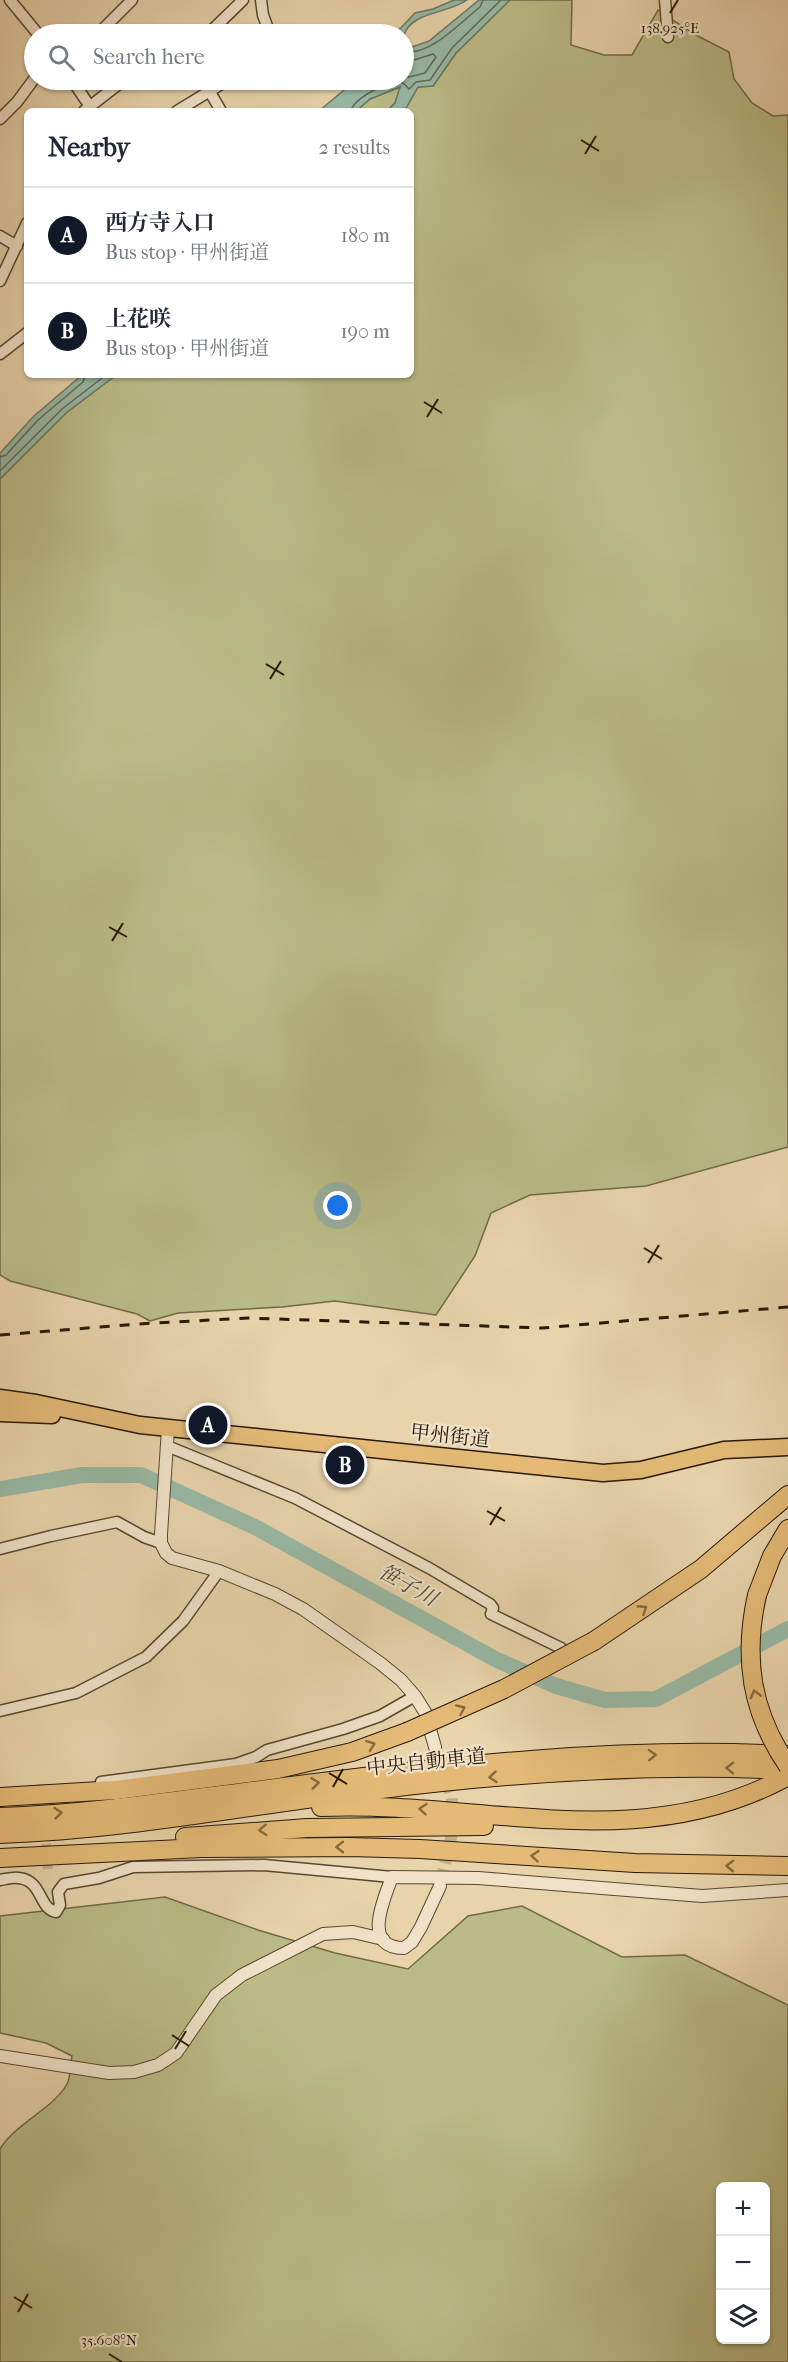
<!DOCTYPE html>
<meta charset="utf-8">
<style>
body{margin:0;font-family:"IM FELL French Canon","Noto Serif JP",serif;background:#f6f6f7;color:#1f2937}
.controls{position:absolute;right:18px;bottom:18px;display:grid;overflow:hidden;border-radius:9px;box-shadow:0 2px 4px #0004}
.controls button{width:54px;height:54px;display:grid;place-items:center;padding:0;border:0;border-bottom:2px solid #e0e1e3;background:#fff;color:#1f2937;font:30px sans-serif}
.you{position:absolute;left:338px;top:1206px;width:21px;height:21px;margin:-15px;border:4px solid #fff;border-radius:50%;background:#1a73e8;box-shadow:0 0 0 9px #1a73e833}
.badge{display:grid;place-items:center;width:39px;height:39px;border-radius:50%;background:#111827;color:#fff;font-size:20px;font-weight:700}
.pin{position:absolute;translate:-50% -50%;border:3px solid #fff;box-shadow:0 2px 6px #0006}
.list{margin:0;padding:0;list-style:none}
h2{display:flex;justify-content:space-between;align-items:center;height:78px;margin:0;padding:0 24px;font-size:26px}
h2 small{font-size:20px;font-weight:400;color:#747a83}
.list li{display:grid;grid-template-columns:39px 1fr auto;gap:18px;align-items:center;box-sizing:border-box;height:96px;padding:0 24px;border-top:2px solid #e0e1e3}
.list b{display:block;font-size:22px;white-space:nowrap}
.list p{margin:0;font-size:20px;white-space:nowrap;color:#747a83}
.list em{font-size:20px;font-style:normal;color:#747a83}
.icon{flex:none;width:33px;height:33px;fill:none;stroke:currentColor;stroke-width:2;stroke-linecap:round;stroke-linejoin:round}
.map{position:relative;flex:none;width:788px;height:2362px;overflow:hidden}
.search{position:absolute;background:#fff;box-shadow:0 2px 4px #0004;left:24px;top:24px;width:390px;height:66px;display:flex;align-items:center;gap:15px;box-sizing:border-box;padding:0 21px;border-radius:33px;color:#747a83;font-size:22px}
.panel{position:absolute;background:#fff;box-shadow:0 2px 4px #0004;left:24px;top:108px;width:390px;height:270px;border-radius:9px}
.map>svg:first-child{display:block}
.green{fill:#babb86;stroke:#706a47;stroke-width:1.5;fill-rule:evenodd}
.water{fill:#98b9a5;stroke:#6b7966;stroke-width:1.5}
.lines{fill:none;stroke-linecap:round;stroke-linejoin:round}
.shore{stroke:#606956;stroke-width:1.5}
.river{stroke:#98b9a5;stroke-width:16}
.minor-tunnel{stroke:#c1ae8a;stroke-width:10;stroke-dasharray:10 5;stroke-linecap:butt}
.tertiary-tunnel{stroke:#c1ae8a;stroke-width:12;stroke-dasharray:12 6;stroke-linecap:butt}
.minor-casing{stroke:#574831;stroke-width:13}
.tertiary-casing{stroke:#574831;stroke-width:14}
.trunk-casing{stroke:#271908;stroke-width:19}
.motorway-casing{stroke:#271908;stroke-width:20}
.minor{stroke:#f0e2c8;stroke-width:10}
.tertiary{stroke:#f0e2c8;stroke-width:12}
.trunk{stroke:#e4ba76;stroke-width:16}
.motorway{stroke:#e4ba76;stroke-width:18}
.rail{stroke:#271908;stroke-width:3;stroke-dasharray:10 10;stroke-linecap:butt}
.motorway-bridge-casing{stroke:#271908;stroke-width:20;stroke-linecap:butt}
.motorway-bridge{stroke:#e4ba76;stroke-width:18}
.oneway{stroke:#866a3f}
.ticks{fill:none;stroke:#271908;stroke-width:2}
.labels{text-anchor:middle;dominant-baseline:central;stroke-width:4.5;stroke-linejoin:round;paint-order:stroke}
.street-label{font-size:20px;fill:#271908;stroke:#f0e2c8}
.water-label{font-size:21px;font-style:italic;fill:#494937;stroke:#f0e2c8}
.ticks-label{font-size:15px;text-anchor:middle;fill:#271908;stroke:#f0e2c8;stroke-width:4.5;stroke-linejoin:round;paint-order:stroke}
</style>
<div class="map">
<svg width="788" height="2362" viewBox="0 0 788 2362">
<rect width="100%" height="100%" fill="#e8d3ab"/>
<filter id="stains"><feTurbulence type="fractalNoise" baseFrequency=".00333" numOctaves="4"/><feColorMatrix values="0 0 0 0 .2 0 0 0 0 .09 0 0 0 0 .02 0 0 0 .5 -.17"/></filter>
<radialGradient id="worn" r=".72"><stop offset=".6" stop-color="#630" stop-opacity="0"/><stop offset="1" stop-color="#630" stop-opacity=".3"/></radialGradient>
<g class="green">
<polygon points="510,0 572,0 571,45 604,55 632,55 658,10 694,34 729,52 734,79 752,103 773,116 788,115 788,1147 646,1186 530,1195 491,1213 475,1256 436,1315 335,1301 282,1307 178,1313 150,1321 137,1314 10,1281 0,1275 0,479 66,413 116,375 411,375 411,111 395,111 406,108 418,87 433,86 456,53"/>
<polygon points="401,86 395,103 387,111 356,111 370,99"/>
<path d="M165,1897L258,1930L335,1953L408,1969L468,1916L522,1906L622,1957L685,1955L788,2005V2362H0V2149C16,2123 53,2109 67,2084C71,2077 70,2064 72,2056L46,2043L0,2033V1916ZM720,2186H766V2340H720Z"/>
</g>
<g class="water">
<path d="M454,0H467C448,14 412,11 404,35L395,34L415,13L433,9Z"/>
<polygon points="479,0 510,0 456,53 433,86 418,87 406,108 387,111 395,103 400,87 370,99 356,111 319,111 356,80 404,80 404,43 412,47 429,41"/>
<polygon points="82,375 116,375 66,413 0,479 0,453 34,416"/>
</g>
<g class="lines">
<g class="shore">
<path d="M404,50C426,60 462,21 480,7L483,0"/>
<polyline points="404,58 414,60 433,54 436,57 425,73 409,77 404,75"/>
<path d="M351,111C353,99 386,82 398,82C403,81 406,86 409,89L416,82L430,80L452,48L501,0"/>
<polyline points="0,457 6,455 38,420 83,382 85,375"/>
<polyline points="0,471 62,409 106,375"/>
</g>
<polyline class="river" points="0,1489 82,1475 141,1475 255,1527 495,1659 556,1686 605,1700 656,1699 788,1629"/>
<polyline class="minor-tunnel" points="42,1784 48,1873"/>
<polyline class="tertiary-tunnel" points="435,1747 452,1797 453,1829 440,1886"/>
<g class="minor-casing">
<g id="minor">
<polyline points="10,0 38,34"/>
<polyline points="261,0 263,15 270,34"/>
<polyline points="665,0 668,37"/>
<polyline points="94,34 102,30 132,0"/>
<polyline points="208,34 243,0"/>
<polyline points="72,80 89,105"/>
<polyline points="203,80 221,111"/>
<polyline points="84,111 124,80"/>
<polyline points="177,111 228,80"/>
<polyline points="0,119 17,102 34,79"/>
<polyline points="0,236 17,246"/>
<polyline points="0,281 27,223"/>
<polyline points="0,354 27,333"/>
<polyline points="167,1446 295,1498 429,1568 490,1604 493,1608 491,1614 561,1648"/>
<polyline points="0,1549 51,1536 117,1522 144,1537 161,1543"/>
<polyline points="0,1711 76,1693 146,1657 183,1621 219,1571"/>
<polyline points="101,1782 236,1764 256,1757 267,1750 343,1729 380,1716 415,1696"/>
<path d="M0,1880C6,1879 13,1877 19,1878C43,1881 38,1908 56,1912L60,1905L58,1892L64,1884L99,1878L133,1867L264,1865L392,1877"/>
</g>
</g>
<g class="tertiary-casing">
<g id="tertiary">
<polyline points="168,1429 161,1534 161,1543 166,1553 172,1558 219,1571 275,1594 303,1609 380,1663 401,1680 415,1696 425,1712 435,1747"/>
<path d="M440,1886L421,1927L412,1942L404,1948C361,1948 384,1899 392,1877L478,1878L702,1896L788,1890"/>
<polyline points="0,2056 109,2073 134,2072 158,2065 176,2053 216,1995 242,1975 323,1934 353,1932 383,1939"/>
</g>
</g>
<g class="trunk-casing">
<g id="trunk">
<polyline points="0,1398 36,1403 140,1425 603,1473 641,1470 724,1450 788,1447"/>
<polyline points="0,1413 52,1415"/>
</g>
</g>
<g class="motorway-casing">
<g id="motorway">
<polyline points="757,1595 772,1556 788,1529"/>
<polyline points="594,1641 701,1569 788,1495"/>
<polyline points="0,1797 116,1790 278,1769 352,1752 407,1732"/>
<path d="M321,1807C479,1800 640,1858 788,1776"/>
<path d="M0,1817C92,1814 184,1799 276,1788C445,1766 617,1746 788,1755"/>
<path d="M0,1834C123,1830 244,1806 366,1791C506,1773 647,1763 788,1770"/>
<polyline points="185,1837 307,1828 484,1826"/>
<polyline points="0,1858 201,1848 349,1847 420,1849 635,1863 788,1866"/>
</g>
</g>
<use href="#minor" class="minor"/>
<use href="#tertiary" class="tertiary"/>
<use href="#trunk" class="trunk"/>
<use href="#motorway" class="motorway"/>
<polyline class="rail" points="0,1335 138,1324 248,1318 542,1328 788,1307"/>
<g class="motorway-bridge-casing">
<g id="motorway-bridge">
<path d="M757,1595C743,1658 751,1712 788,1766"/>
<polyline points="407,1732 504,1689 594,1641"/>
</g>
</g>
<use href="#motorway-bridge" class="motorway-bridge"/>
</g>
<defs><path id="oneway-chevron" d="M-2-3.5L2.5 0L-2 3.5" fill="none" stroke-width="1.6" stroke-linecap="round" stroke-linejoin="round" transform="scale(1.5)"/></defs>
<g class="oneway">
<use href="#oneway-chevron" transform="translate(643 1609) rotate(-33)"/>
<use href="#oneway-chevron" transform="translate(755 1694) rotate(-104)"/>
<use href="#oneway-chevron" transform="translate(461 1709) rotate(-24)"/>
<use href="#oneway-chevron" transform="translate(371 1745) rotate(-20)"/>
<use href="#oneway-chevron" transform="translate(652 1755) rotate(-2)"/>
<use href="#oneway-chevron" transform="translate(730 1768) rotate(-179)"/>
<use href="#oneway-chevron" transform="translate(493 1777) rotate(175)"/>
<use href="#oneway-chevron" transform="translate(315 1783) rotate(-7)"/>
<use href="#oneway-chevron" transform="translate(423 1809) rotate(-175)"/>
<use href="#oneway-chevron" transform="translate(58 1813) rotate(-5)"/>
<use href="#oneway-chevron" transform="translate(263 1830) rotate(177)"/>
<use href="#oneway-chevron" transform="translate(340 1847) rotate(-180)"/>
<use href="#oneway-chevron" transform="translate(535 1856) rotate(-175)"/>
<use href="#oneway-chevron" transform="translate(730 1866) rotate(-179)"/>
</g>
<path class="ticks" d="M670,13L678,0M581,140L599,151M585,154L596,136M424,402L442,413M427,417L438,399M266,664L284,675M270,679L281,661M109,927L127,937M112,941L123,923M644,1248L662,1259M648,1263L659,1245M487,1511L505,1521M490,1525L501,1507M329,1773L347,1784M333,1787L343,1769M172,2035L189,2046M175,2049L186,2031M14,2297L32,2308M18,2312L28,2294M109,2354L122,2362"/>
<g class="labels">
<g class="street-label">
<text transform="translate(450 1436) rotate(6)">甲州街道</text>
<text transform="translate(426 1762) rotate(-6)">中央自動車道</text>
</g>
<g class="water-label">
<text transform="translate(408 1585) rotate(29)">笹子川</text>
</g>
</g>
<g class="ticks-label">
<text x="670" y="33">138.925°E</text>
<text x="109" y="2345">35.608°N</text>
</g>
<rect width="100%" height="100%" filter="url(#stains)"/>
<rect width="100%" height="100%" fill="url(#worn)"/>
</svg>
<div class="controls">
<button>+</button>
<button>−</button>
<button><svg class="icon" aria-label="layers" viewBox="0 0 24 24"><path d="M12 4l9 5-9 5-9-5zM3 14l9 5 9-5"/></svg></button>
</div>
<div class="you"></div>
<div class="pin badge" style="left:208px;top:1425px">A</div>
<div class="pin badge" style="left:345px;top:1465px">B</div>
<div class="search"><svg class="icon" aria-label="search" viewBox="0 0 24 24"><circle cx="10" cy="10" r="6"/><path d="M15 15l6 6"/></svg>Search here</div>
<section class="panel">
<h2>Nearby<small>2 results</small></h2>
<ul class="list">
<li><span class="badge">A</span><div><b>西方寺入口</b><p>Bus stop · 甲州街道</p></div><em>180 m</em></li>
<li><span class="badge">B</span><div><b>上花咲</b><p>Bus stop · 甲州街道</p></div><em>190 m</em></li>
</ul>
</section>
</div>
